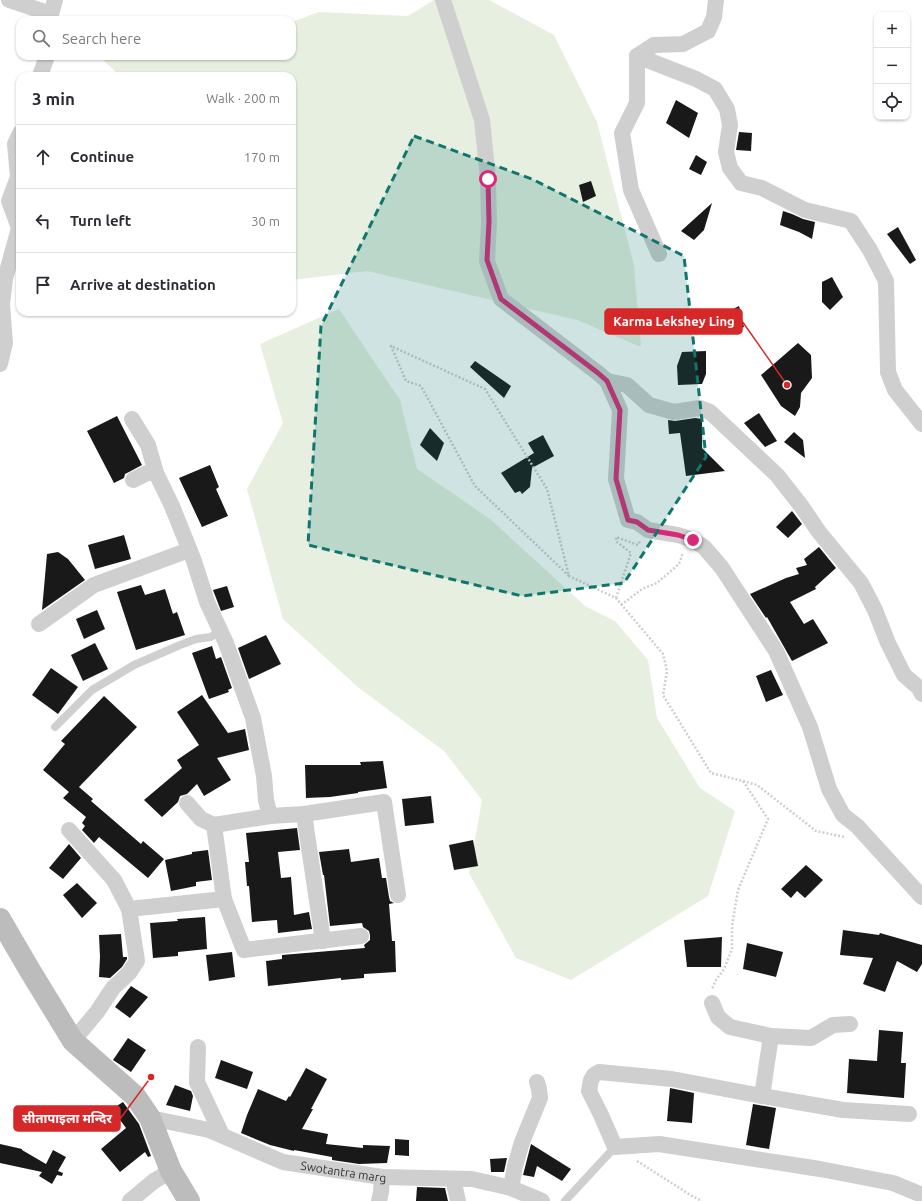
<!DOCTYPE html>
<meta charset="utf-8">
<style>
body{margin:0;font-family:Ubuntu,"Noto Sans Devanagari",sans-serif;background:#f7f7f7;color:#2b2b33}
.controls{position:absolute;right:12px;top:12px;display:grid;overflow:hidden;border-radius:8px;box-shadow:0 1px 3px #0004}
.controls button{width:36px;height:36px;display:grid;place-items:center;padding:0;border:0;border-bottom:1px solid #e1e1e2;background:#fff;color:#2b2b33;font:20px sans-serif}
.stop{position:absolute;width:12px;height:12px;margin:-9px;border:3px solid #db2777;border-radius:50%;background:#fff}
.stop.end{background:#db2777;border-color:#fff;box-shadow:0 1px 4px #0008}
.list{margin:0;padding:0;list-style:none}
h2{display:flex;justify-content:space-between;align-items:center;height:52px;margin:0;padding:0 16px;font-size:17px}
h2 small{font-size:13px;font-weight:400;color:#7c7c81}
.list li{display:grid;grid-template-columns:26px 1fr auto;gap:12px;align-items:center;box-sizing:border-box;height:64px;padding:0 16px;border-top:1px solid #e1e1e2}
.list b{display:block;font-size:15px;white-space:nowrap}
.list em{font-size:13px;font-style:normal;color:#7c7c81}
.icon{flex:none;width:22px;height:22px;fill:none;stroke:currentColor;stroke-width:2;stroke-linecap:round;stroke-linejoin:round}
.map{position:relative;flex:none;width:922px;height:1201px;overflow:hidden}
.search{position:absolute;background:#fff;box-shadow:0 1px 3px #0004;left:16px;top:16px;width:280px;height:44px;display:flex;align-items:center;gap:10px;box-sizing:border-box;padding:0 14px;border-radius:12px;color:#7c7c81;font-size:15px}
.panel{position:absolute;background:#fff;box-shadow:0 1px 3px #0004;left:16px;top:72px;width:280px;height:244px;border-radius:12px}
.map>svg:first-child{display:block}
.green{fill:#e7efe0}
.building{fill:#191919}
.lines{fill:none;stroke-linecap:round;stroke-linejoin:round}
.path{stroke:#cfcfcf;stroke-width:2.5;stroke-dasharray:2 2;stroke-linecap:butt}
.lane{stroke:#cfcfcf;stroke-width:8}
.street{stroke:#cfcfcf;stroke-width:16}
.secondary{stroke:#bcbcbc;stroke-width:22}
.route{stroke:#db2777;stroke-width:5}
.marked{fill:#0f766e;fill-opacity:0.2;stroke:#0f766e;stroke-width:3;stroke-dasharray:8 5;stroke-linejoin:round}
.labels{text-anchor:middle;dominant-baseline:central;stroke-width:4;stroke-linejoin:round;paint-order:stroke}
.street-label{font-size:12px;fill:#323232;stroke:#fff}
.leader{fill:none;stroke:#d62828;stroke-width:1.5}
.callout-dot{fill:#d62828;stroke:#fff;stroke-width:1.5}
.callout{fill:#d62828;stroke:#d62828;stroke-width:1.5}
.callout-label{font-size:13px;text-anchor:middle;font-weight:bold;fill:#fff}
</style>
<div class="map">
<svg width="922" height="1201" viewBox="0 0 922 1201">
<rect width="100%" height="100%" fill="#fff"/>
<g class="green">
<polygon points="434,0 489,0 554,35 597,122 634,265 641,347 577,320 367,271 292,280 292,76 120,76 99,56 292,56 292,22 319,12 408,16"/>
<polygon points="339,309 400,400 417,469 490,519 585,606 615,621 648,660 657,718 700,788 735,811 708,896 571,980 516,958 469,873 482,800 444,751 359,688 283,619 247,489 283,423 260,344"/>
</g>
<g class="building">
<polygon points="676,100 698,113 689,138 666,123"/>
<polygon points="739,132 752,133 751,151 736,150"/>
<polygon points="696,155 707,162 701,175 689,169"/>
<polygon points="591,181 596,196 583,202 579,185"/>
<polygon points="712,203 704,230 694,240 681,231"/>
<polygon points="783,211 792,214 803,219 815,222 812,239 799,232 780,225"/>
<polygon points="898,227 916,260 910,264 887,234"/>
<polygon points="832,277 843,297 830,310 822,302 822,282"/>
<polygon points="739,306 744,327 727,332 723,314"/>
<polygon points="798,343 811,355 812,378 801,393 800,407 795,416 781,406 761,375"/>
<polygon points="706,351 706,374 702,384 678,385 677,366 682,352"/>
<polygon points="475,361 511,386 504,398 470,367"/>
<polygon points="759,413 777,441 765,447 744,423"/>
<polygon points="117,416 142,465 129,472 125,474 124,478 114,483 87,431"/>
<polygon points="695,418 702,419 702,448 725,471 686,476 680,433 669,434 668,420 675,421"/>
<polygon points="430,428 444,443 437,461 420,445"/>
<polygon points="794,432 803,440 805,458 784,442"/>
<polygon points="543,435 554,456 532,468 530,487 522,494 520,491 515,493 501,473 534,453 528,443"/>
<polygon points="210,465 219,487 216,489 228,516 202,527 179,478"/>
<polygon points="792,511 802,524 788,538 776,527"/>
<polygon points="124,535 131,559 95,569 88,545"/>
<polygon points="819,547 836,568 815,587 816,589 790,602 804,624 813,619 828,643 792,661 767,617 766,618 750,594 786,578 799,574 796,568 807,565 804,559"/>
<polygon points="58,552 68,559 85,580 42,610 47,554"/>
<polygon points="141,585 145,595 165,589 173,614 177,612 185,635 136,650 117,592"/>
<polygon points="227,586 234,607 221,611 213,590"/>
<polygon points="97,610 105,629 84,639 76,619"/>
<polygon points="266,635 281,664 249,679 238,648"/>
<polygon points="95,643 108,669 83,681 71,655"/>
<polygon points="212,646 216,659 221,657 232,688 228,690 229,692 209,699 192,653"/>
<polygon points="51,668 78,687 58,714 32,695"/>
<polygon points="771,670 783,695 766,702 756,676"/>
<polygon points="202,695 228,733 245,729 249,750 217,758 231,780 204,796 197,784 187,794 180,796 178,802 162,817 144,800 182,768 177,760 199,745 177,712"/>
<polygon points="104,696 137,727 79,787 93,799 91,801 141,844 143,841 164,859 148,878 99,837 94,843 82,830 85,826 82,823 86,817 63,798 69,792 43,770 65,744 61,741"/>
<polygon points="383,761 387,788 358,792 358,793 330,797 306,798 305,765 361,765 360,762"/>
<polygon points="431,796 434,823 405,826 402,799"/>
<polygon points="297,828 300,850 278,852 281,878 291,877 294,915 309,912 312,929 278,933 277,920 252,922 249,886 247,886 245,862 249,862 246,833"/>
<polygon points="473,840 478,866 454,870 449,845"/>
<polygon points="69,844 81,858 63,879 49,868"/>
<polygon points="349,849 351,862 379,858 382,878 386,878 389,897 390,901 394,903 389,904 392,941 395,941 396,972 364,974 364,978 341,980 341,978 268,986 266,961 282,959 282,955 365,948 364,945 370,940 370,935 369,931 363,927 362,923 330,926 324,875 323,875 319,852"/>
<polygon points="208,850 212,880 196,882 196,886 171,891 165,860 192,854 192,852"/>
<polygon points="806,865 823,880 805,898 797,891 791,898 781,889"/>
<polygon points="77,883 97,903 82,918 63,895"/>
<polygon points="205,917 207,949 178,952 178,956 153,958 150,923 178,921 177,919"/>
<polygon points="843,930 879,935 880,933 922,945 922,964 917,972 897,961 885,992 863,984 873,958 840,955"/>
<polygon points="121,934 123,957 127,957 127,959 122,967 110,978 99,977 100,957 99,935"/>
<polygon points="722,937 721,967 687,967 684,940"/>
<polygon points="747,943 783,952 776,977 743,969"/>
<polygon points="232,952 235,977 209,981 206,955"/>
<polygon points="131,986 148,997 130,1018 115,1007"/>
<polygon points="879,1030 903,1032 901,1063 906,1063 904,1098 847,1093 849,1059 877,1061"/>
<polygon points="128,1038 146,1050 131,1072 113,1060"/>
<polygon points="221,1060 253,1072 247,1089 215,1078"/>
<polygon points="306,1068 327,1079 311,1109 313,1109 302,1129 328,1134 326,1144 363,1148 363,1145 390,1146 387,1163 359,1164 332,1160 332,1157 294,1150 294,1151 270,1145 241,1133 247,1115 258,1089 286,1101 289,1096 290,1097"/>
<polygon points="175,1085 191,1091 193,1096 190,1111 166,1105"/>
<polygon points="670,1088 694,1093 692,1123 667,1121"/>
<polygon points="123,1102 139,1124 151,1156 148,1157 145,1152 120,1172 101,1149 126,1128 112,1109"/>
<polygon points="753,1104 776,1108 769,1149 746,1145"/>
<polygon points="395,1139 409,1140 409,1156 395,1155"/>
<polygon points="0,1144 22,1149 22,1150 46,1164 53,1150 66,1157 58,1171 63,1173 62,1176 57,1175 52,1184 39,1176 42,1172 0,1163"/>
<polygon points="531,1144 571,1169 562,1181 537,1166 534,1177 523,1175"/>
<polygon points="507,1158 504,1172 491,1172 490,1159"/>
<polygon points="417,1187 445,1188 448,1201 416,1201"/>
</g>
<g class="lines">
<g class="path">
<polyline points="569,576 475,486 421,386 406,381 391,346 485,389 547,489 569,576 616,598 663,654 667,671 663,695 711,773 743,781 768,819 738,890 732,926 732,949 724,969 716,980 712,989"/>
<polyline points="616,598 631,553 616,541 616,537 638,545 640,541"/>
<polyline points="621,605 642,589 657,583 679,564 683,553"/>
<polyline points="743,781 757,785 816,831 845,837"/>
<polyline points="637,1161 692,1196 702,1201"/>
</g>
<g class="lane">
<polyline points="55,727 92,690 134,665 180,645 196,639 211,637 216,633 218,633 222,637"/>
<polyline points="565,1201 615,1147"/>
</g>
<g class="street">
<polyline points="9,0 51,14 55,0"/>
<polyline points="443,0 482,120 488,179 489,223 487,261 501,299 598,373 607,381 620,410 616,479 628,520 637,522 648,530 678,535 693,540 704,547 722,568 776,651 810,727 829,789 843,815 857,826 922,897"/>
<polyline points="637,56 654,45 683,44 708,31 714,17 716,0"/>
<polyline points="40,76 47,56"/>
<polyline points="659,254 631,190 622,133 637,103 637,56 696,79 715,89 727,109 730,125 726,152 730,168 741,183 762,188 805,210 851,221 870,250 886,281 888,372 895,390 922,424"/>
<polyline points="0,364 5,343 2,304 5,279 19,228 9,201 18,177 15,144 20,133"/>
<polyline points="607,381 627,385 649,405 674,412 700,408 710,412 777,475 802,507 819,532 861,583 875,610 888,643 904,675 919,688 922,694"/>
<polyline points="132,419 148,445 156,473 172,506 194,561 207,602 226,643 253,718 264,776 266,800 270,816"/>
<polyline points="133,480 147,473 156,473"/>
<polyline points="39,624 94,585 189,550"/>
<polyline points="187,803 201,819 214,825 270,816 304,814 384,802 398,895"/>
<polyline points="304,814 323,941"/>
<polyline points="214,825 224,899 244,950 361,936"/>
<polyline points="69,830 114,880 129,909"/>
<polyline points="712,1003 718,1017 730,1027 771,1036 811,1038 833,1025 850,1024"/>
<polyline points="771,1036 762,1096 672,1079 599,1072 594,1075 591,1080 589,1091 601,1115 615,1147 659,1144 820,1169 893,1183 922,1195"/>
<polyline points="73,1041 97,1012 113,988 129,973 137,961 129,909 224,899"/>
<polyline points="198,1047 197,1082 222,1135"/>
<polyline points="762,1096 843,1110 909,1114"/>
<path id="s1" d="M150,1118L209,1130L283,1162L382,1177L472,1179L511,1188L542,1201"/>
<polyline points="453,1179 458,1201"/>
<polyline points="511,1188 515,1166 522,1142 540,1098 539,1089 537,1082"/>
<polyline points="130,1201 154,1181 171,1171"/>
<polyline points="379,1201 381,1192 382,1177"/>
</g>
<polyline class="secondary" points="0,919 29,969 73,1041 135,1096 150,1118 171,1171 189,1201"/>
</g>
<g class="lines">
<polyline class="route" points="488,179 489,222 487,260 501,299 598,373 607,381 620,410 616,479 628,520 637,522 648,530 678,535 693,540"/>
</g>
<path class="marked" d="M414,136L532,179L684,256L706,457L624,583L522,596L308,545L321,326Z"/>
<g class="labels">
<g class="street-label">
<text stroke="none"><textPath href="#s1" startOffset="202">Swotantra marg</textPath></text>
</g>
</g>
<path class="leader" d="M787 385L742 321M151 1077L120 1119"/>
<g class="callout-dot">
<circle cx="787" cy="385" r="4"/>
<circle cx="151" cy="1077" r="4"/>
</g>
<g class="callout">
<rect x="605" y="309" width="137" height="25" rx="4"/>
<rect x="14" y="1106" width="106" height="25" rx="4"/>
</g>
<g class="callout-label">
<text x="674" y="326">Karma Lekshey Ling</text>
<text x="67" y="1123">सीतापाइला मन्दिर</text>
</g>
</svg>
<div class="controls">
<button>+</button>
<button>−</button>
<button><svg class="icon" aria-label="locate" viewBox="0 0 24 24"><circle cx="12" cy="12" r="6"/><path d="M12 2v4M12 18v4M2 12h4M18 12h4"/></svg></button>
</div>
<div class="stop" style="left:488px;top:179px"></div>
<div class="stop end" style="left:693px;top:540px"></div>
<div class="search"><svg class="icon" aria-label="search" viewBox="0 0 24 24"><circle cx="10" cy="10" r="6"/><path d="M15 15l6 6"/></svg>Search here</div>
<section class="panel">
<h2>3 min<small>Walk · 200 m</small></h2>
<ul class="list">
<li><svg class="icon" aria-label="ahead" viewBox="0 0 24 24"><path d="M12 20V5M6 11l6-6 6 6"/></svg><div><b>Continue</b></div><em>170 m</em></li>
<li><svg class="icon" aria-label="left" viewBox="0 0 24 24"><path d="M17 20v-9H6M10 6l-5 5 5 5"/></svg><div><b>Turn left</b></div><em>30 m</em></li>
<li><svg class="icon" aria-label="arrive" viewBox="0 0 24 24"><path d="M6 21V4h12l-3 4 3 4H6"/></svg><div><b>Arrive at destination</b></div></li>
</ul>
</section>
</div>
